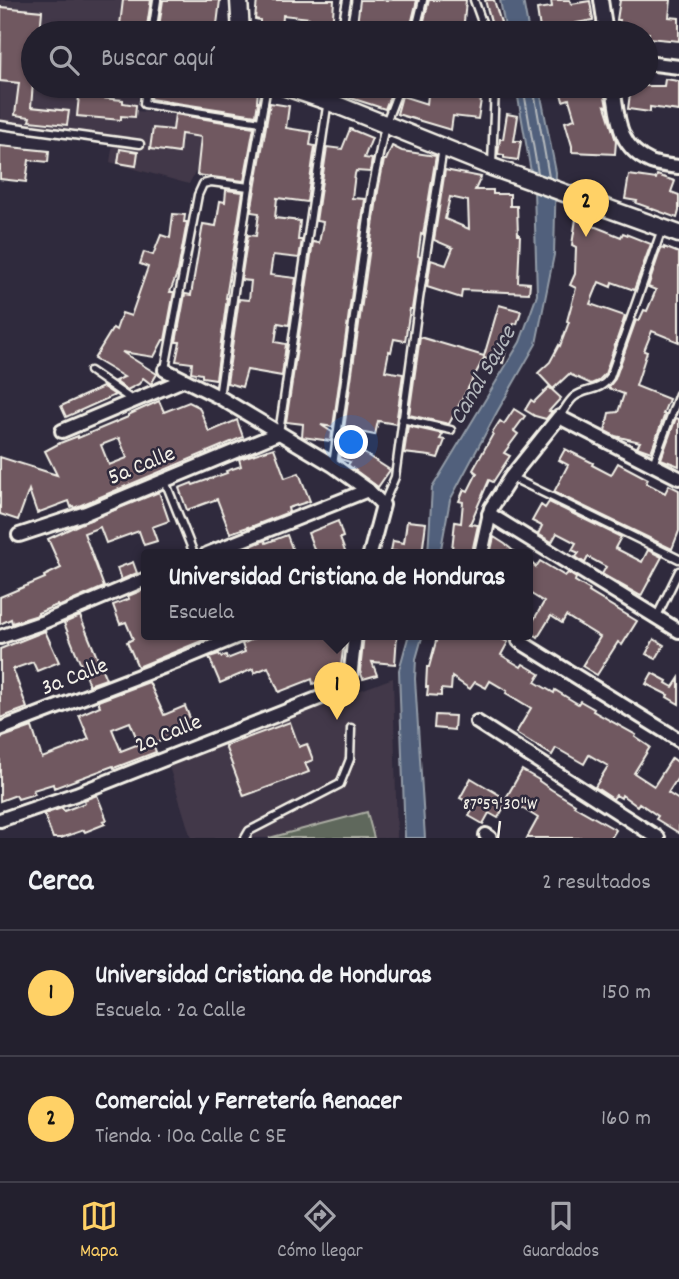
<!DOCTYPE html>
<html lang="es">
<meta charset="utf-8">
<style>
body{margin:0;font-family:Dekko,sans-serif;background:#2b2836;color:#f1f3f6}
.you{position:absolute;left:352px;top:443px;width:24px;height:24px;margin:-18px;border:5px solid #fff;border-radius:50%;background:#1a73e8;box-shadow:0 0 0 10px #1a73e833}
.badge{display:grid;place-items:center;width:46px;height:46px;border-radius:50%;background:#ffd166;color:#111;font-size:23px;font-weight:700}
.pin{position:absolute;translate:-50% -58px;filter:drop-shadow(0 2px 4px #0008)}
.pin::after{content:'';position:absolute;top:37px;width:24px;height:21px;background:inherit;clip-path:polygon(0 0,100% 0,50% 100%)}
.popup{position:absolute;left:141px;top:549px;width:392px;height:91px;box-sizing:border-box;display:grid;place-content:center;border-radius:7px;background:#23202e;filter:drop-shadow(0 2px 5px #0005);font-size:23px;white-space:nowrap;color:#a3a3aa}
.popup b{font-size:26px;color:#f1f3f6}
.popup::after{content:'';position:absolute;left:50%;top:100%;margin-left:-14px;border:14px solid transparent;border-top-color:#23202e}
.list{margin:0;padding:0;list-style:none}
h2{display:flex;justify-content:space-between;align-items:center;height:91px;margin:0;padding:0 28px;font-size:30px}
h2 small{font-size:23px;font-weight:400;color:#a3a3aa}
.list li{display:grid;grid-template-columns:46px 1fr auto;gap:21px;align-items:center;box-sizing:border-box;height:126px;padding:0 28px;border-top:2px solid #403e4a}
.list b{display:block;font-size:26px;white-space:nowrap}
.list p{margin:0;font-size:23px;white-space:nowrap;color:#a3a3aa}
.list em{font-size:23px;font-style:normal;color:#a3a3aa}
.icon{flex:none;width:38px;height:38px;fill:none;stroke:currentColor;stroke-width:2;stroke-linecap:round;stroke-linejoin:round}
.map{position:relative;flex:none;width:679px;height:838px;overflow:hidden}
.search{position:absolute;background:#23202e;box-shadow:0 2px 5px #0004;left:21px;right:21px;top:21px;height:77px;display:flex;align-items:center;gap:18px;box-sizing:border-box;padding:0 24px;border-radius:38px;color:#a3a3aa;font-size:26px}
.sheet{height:343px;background:#23202e}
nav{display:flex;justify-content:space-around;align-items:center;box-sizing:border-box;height:98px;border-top:2px solid #403e4a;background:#23202e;font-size:19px;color:#a3a3aa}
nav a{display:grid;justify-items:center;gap:4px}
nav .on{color:#ffd166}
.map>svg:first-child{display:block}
.built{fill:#423848}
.green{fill:#5f685c;stroke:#aaaca2;stroke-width:2}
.water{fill:#51617b;stroke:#929ba7;stroke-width:2}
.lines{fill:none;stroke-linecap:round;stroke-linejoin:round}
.shore{stroke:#b3b7bc;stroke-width:2}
.building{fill:#705961;stroke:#f4f1e8;stroke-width:2;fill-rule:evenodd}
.lane-casing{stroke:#f4f1e8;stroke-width:11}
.street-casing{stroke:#f4f1e8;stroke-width:18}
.secondary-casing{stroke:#f4f1e8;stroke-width:21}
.lane{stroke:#2f2a3d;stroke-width:6}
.street{stroke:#2f2a3d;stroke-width:12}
.secondary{stroke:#2f2a3d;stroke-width:16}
.ticks{fill:none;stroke:#f4f1e8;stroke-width:2.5}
.labels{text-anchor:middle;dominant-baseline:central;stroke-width:5;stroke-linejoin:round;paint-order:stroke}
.street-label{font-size:23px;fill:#f4f1e8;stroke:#2f2a3d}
.water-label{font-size:24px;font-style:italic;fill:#b3b7bc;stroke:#2f2a3d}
.ticks-label{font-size:18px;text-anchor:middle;fill:#f4f1e8;stroke:#2f2a3d;stroke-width:5;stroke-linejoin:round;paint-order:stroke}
</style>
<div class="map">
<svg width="679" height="838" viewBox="0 0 679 838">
<rect width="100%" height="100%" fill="#2f2a3d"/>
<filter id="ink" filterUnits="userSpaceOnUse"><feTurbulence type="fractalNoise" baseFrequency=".0143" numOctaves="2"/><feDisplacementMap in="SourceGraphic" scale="14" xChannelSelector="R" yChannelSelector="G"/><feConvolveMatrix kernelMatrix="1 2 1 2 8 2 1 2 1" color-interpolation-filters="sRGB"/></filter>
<g filter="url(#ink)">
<g class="built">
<polygon points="0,0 150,0 146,33 33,33 33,86 140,86 137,111 223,120 189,184 110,162 114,137 0,120"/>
<polygon points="393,678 397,838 191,838 168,763"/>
</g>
<polygon class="green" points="367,812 374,838 269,838"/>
<g class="water">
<polygon points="500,0 523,0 529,33 506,33"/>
<polygon points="516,86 539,86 556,172 554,255 536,344 497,412 450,500 440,554 428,554 432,488 520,342 537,295 534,189"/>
<polygon points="409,634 423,634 416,659 415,679 425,838 405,838 399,670"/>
</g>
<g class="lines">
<g class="shore">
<polyline points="523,86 538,173"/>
<polyline points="533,86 549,177"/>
</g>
</g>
<g class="building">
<polygon points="123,0 151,0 146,33 119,33"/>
<polygon points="163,0 220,0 216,33 158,33"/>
<polygon points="257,0 334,0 332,33 307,33 309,18 283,15 282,33 260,33 260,20 255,19"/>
<polygon points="360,0 417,0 409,33 356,33"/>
<polygon points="429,0 466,0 463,33 421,33"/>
<polygon points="485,0 494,0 504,33 494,33"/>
<polygon points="551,0 570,0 571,4 590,1 593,20 576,23 577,33 564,33 562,25 540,29 537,9 552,7"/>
<polygon points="620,0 671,0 669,17 679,18 679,41 649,38 649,33 622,33 622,29 619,28 620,20 617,20"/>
<polygon points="1,7 42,11 40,33 33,33 33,83 31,107 69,111 67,125 29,121 30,117 15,115 19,83 0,81"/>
<polygon points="665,79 679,81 679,111 650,107 650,112 628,109 631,86 664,86"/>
<polygon points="80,86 103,86 102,98 123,100 123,103 136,105 135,117 121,116 121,120 77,116"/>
<polygon points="152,86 233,86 233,88 258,90 257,102 258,102 256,115 150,99"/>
<polygon points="351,86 392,86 390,92 391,93 385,109 348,97"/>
<polygon points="429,86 475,86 474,98 481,100 478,119 453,116 451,130 397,114 402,96 427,104"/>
<polygon points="559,86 591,86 594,94 604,91 607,107 605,106 616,141 615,154 572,152 572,146 565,122 575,119 569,99 563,101"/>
<polygon points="270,103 289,106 286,128 312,132 310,145 315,146 307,202 277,198 275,218 300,221 298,240 302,240 299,258 273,255 270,275 296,278 289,325 278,323 275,342 286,344 282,376 247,370 242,387 227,383 239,299 249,300 251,281 241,280 248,235 256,236 259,213 251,212"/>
<polygon points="175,114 254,127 244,181 197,175 201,137 181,134 179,153 150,149 153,128 173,130"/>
<polygon points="507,114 518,116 514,141 521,141 518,160 504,158 504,155 498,154 500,139 503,139"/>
<polygon points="350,129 372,138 364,158 372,159 370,172 356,171 355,174 352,198 365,199 333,427 321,425 332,432 331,441 302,437 303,424 286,422 313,242 319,243 323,222 316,221 327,147 342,149"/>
<polygon points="0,146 49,151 48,162 29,160 26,182 0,179"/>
<polygon points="392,146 402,151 436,156 423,235 421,234 418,256 420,257 412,309 410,309 405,341 394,339 391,352 389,351 385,371 403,374 396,424 378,421 375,435 344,429 378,191 384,160 386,160"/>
<polygon points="120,149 138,152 136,166 118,163"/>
<path d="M445,170L481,177L475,190H493V194H510V206H517L518,235H520L518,282L530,283L529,293L462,290L461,298L427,287L431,260L446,265L453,248L434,240ZM450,197L468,201L469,229L445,219Z"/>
<polygon points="629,175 656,179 657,175 675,181 671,192 679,195 679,211 677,218 636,203 637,201 625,199"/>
<polygon points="226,190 243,192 226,298 227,298 216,379 202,377 202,374 191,372 192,363 176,361 180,342 176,342 185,294 191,295 203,224 216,226 220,201 225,202"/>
<polygon points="173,214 185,215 184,222 187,222 178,271 170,292 174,292 165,340 163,340 154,357 122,352 157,374 151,384 143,378 139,384 127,390 115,381 124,377 94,359 113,328 116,330 122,313 131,316 148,267 140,264 144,252 153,255 161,235 170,238"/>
<polygon points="576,219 621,237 623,233 651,244 634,290 612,282 611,287 599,282 590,304 625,316 605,374 598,381 591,384 569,374 553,389 538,373 550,362 559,345 560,346 569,322 567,321 576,288 570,285 575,274 576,247 572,245"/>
<polygon points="664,247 679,253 679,342 652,331 644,351 647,352 636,386 669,399 663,414 665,414 651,452 637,447 640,442 615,436 605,431 609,413 618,412 624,394 608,388 615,379 636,320 639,321 644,310 647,311 656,290 648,287 661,248 664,249"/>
<polygon points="499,305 521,311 517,324 514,323 510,333 503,363 484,358 449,424 409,415 420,337 484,356"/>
<polygon points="103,387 115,395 66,417 61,406"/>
<polygon points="549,387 561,398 549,411 552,412 546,419 535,416 525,410 531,400 534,402"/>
<path d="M159,401L164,412L189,402L199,407L209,432L237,420L243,437L74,508L73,506L71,507L69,501L37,513L29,490L18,520L0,514V457L57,475L45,451L60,443L78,436V438L128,417V415ZM119,438L127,458L109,465L101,445Z"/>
<polygon points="514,409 525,416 514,431 518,434 504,453 510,456 493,482 489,480 470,524 478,525 472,552 452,549 455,522 461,523 463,502 459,501 464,489 468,491 477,473 473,470 493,434 492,433 500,421 504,424"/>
<polygon points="676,418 679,419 679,466 661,459"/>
<polygon points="408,426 443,434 440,439 445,440 438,458 430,456 404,453"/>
<polygon points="342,439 390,470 378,487 348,465 350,462 340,459"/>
<polygon points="274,448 285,478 299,473 310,501 288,508 289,512 248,528 248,527 230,533 217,499 187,510 179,488 192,483 193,485 227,473 226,471 241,466 239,459"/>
<polygon points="565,449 593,463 592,465 611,475 618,463 648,479 646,483 665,493 669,485 679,490 679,531 672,549 554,492 568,465 559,460"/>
<polygon points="159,492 169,521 152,527 157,541 144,545 139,531 106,543 100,527 84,533 104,587 58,607 57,605 38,613 38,615 12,623 11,619 0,624 0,597 45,578 44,576 61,568 48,539 80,524"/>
<polygon points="549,502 621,537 615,548 642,562 648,550 662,557 641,596 602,574 606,567 588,557 585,563 576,557 579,553 572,550 576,543 557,533 552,542 538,534 542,526 532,521 541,505 545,508"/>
<polygon points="338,521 343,537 340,538 346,554 316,554 308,533"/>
<polygon points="407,521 426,523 422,554 391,551 393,541 404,543"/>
<polygon points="287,535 294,554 233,554 265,540 266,543"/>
<polygon points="494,537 505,544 517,554 490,554"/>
<polygon points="528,560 536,567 540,561 565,576 568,573 576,578 575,581 590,590 589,592 637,621 622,645 618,642 597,675 582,666 600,637 566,616 562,623 551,616 538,637 528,630 544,602 528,592"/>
<polygon points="133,562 137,573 121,580 117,568"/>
<polygon points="143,590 146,596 146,634 216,635 138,667 127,642 133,639 126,622 120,624 113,605 129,599 128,596"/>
<polygon points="80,616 106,679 89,685 64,623"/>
<polygon points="45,631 59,662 37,671 33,662 13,669 27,708 0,718 0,649"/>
<polygon points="264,634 345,634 340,674 313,684 312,679 279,692 268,667 254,673 253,669 220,683 209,657 219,654 221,657 226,655 227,659 245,652 242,644"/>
<polygon points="364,634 397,634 395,664 372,662 377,675 363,679 360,671"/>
<polygon points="438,634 456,637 457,634 492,634 508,642 501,655 521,667 523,664 540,674 535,682 554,693 555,690 578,704 580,701 594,709 593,711 636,735 635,737 650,747 634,773 654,786 672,758 679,763 679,776 668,793 679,800 679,833 656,819 658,816 639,803 637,806 622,795 621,798 616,795 613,799 595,787 608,766 589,755 584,764 556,748 552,755 516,733 531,708 506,693 507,691 490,681 486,688 475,682 470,689 452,677 451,690 441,689 441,696 427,695 428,687 426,687 427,667 429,667"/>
<polygon points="654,639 664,645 656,659 646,654"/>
<polygon points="652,673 667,681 666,683 673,687 679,678 679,704 667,697 668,695 646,684"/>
<path d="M149,682L164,715L185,706L194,728L153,744L156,752L114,768L113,766L54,788L53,784L33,790L35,794L18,799L16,795L0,801V738L32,727L42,758L63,750L89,739L79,715L100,706L98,701ZM130,722L139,744L121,751L112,729Z"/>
<polygon points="435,715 455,716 454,730 434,728"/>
<polygon points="290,722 299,747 307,744 313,760 305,763 309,772 244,796 225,746"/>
<polygon points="522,770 539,780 539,781 552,790 575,804 574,806 616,830 611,838 527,838 538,818 506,798"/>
<polygon points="471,778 508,800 498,818 489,813 483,824 469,816 475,806 460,798"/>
<polygon points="97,795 107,820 103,821 105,824 85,832 84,830 61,838 53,838 44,814 62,808 64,811 85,803 84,800"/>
</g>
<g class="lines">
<g class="lane-casing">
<g id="lane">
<polyline points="474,0 486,33"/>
<polyline points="152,33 157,0"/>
<polyline points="341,33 347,0"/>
<polyline points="415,33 423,0"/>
<polyline points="146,86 144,104 261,122"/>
<polyline points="0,125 140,144"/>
<polyline points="492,165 495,86"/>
<polyline points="165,369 198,195 203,184 211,182 249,187"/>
<polyline points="90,371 132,400"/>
<polyline points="219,397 249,187 267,86"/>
<path d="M559,417C564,411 568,402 574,397C587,387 599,393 610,377L662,229"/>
<polyline points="402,419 451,430"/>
<polyline points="279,433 330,86"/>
<polyline points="653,464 679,394"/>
<polyline points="333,465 372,190 385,125 400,86"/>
<polyline points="511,477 679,559"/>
<polyline points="165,481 194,554"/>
<polyline points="383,505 395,477 419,299 443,148"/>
<polyline points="657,616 679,571"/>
<polyline points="245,838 249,831 340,784 350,759 351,728"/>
</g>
</g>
<g class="street-casing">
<g id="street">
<polyline points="601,0 606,33"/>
<polyline points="646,63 679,67"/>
<path d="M613,86C618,117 617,147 651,162C659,165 670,166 679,167"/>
<polyline points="165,370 219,397 333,465 368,490 383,505 370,554"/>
<polyline points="62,431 183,380"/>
<polyline points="489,514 679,631"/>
<polyline points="19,535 86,513 279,433"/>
<polyline points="207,554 368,490"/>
<polyline points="481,554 491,508 511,477 559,417 679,478"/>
<polyline points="0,637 41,623 146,579"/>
<polyline points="519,641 679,740"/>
<polyline points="477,722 658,838"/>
<polyline points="0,729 178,661 243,634"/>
<polyline points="0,820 76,794 332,693 350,679 355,634"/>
<polyline points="486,835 490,838"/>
</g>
</g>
<g class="secondary-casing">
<g id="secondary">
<polyline points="239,0 241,33"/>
<polyline points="283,86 327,101 492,167 679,234"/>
</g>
</g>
<use href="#lane" class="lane"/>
<use href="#street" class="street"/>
<use href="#secondary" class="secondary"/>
</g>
</g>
<path class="ticks" d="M498,838L500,821"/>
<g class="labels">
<g class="street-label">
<text transform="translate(142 467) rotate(-22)">5a Calle</text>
<text transform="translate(75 678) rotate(-21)">3a Calle</text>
<text transform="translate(169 735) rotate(-22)">2a Calle</text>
</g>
<g class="water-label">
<text transform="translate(484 376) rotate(-60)">Canal Sauce</text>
</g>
</g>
<g class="ticks-label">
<text x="500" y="809">87°59'30"W</text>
</g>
</svg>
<div class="you"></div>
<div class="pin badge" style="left:337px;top:720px">1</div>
<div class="popup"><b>Universidad Cristiana de Honduras</b>Escuela</div>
<div class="pin badge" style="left:586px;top:237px">2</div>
<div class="search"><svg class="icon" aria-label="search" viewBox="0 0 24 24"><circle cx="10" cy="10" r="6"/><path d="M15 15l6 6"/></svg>Buscar aquí</div>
</div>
<section class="sheet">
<h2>Cerca<small>2 resultados</small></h2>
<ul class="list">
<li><span class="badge">1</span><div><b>Universidad Cristiana de Honduras</b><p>Escuela · 2a Calle</p></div><em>150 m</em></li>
<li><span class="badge">2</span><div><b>Comercial y Ferretería Renacer</b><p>Tienda · 10a Calle C SE</p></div><em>160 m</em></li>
</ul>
</section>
<nav>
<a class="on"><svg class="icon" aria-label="map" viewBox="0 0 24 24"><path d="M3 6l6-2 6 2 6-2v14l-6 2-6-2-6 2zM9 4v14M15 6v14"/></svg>Mapa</a>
<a><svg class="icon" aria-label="directions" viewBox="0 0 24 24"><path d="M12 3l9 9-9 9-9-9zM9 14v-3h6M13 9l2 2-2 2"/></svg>Cómo llegar</a>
<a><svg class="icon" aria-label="saved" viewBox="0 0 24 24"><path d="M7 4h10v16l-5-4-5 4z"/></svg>Guardados</a>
</nav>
